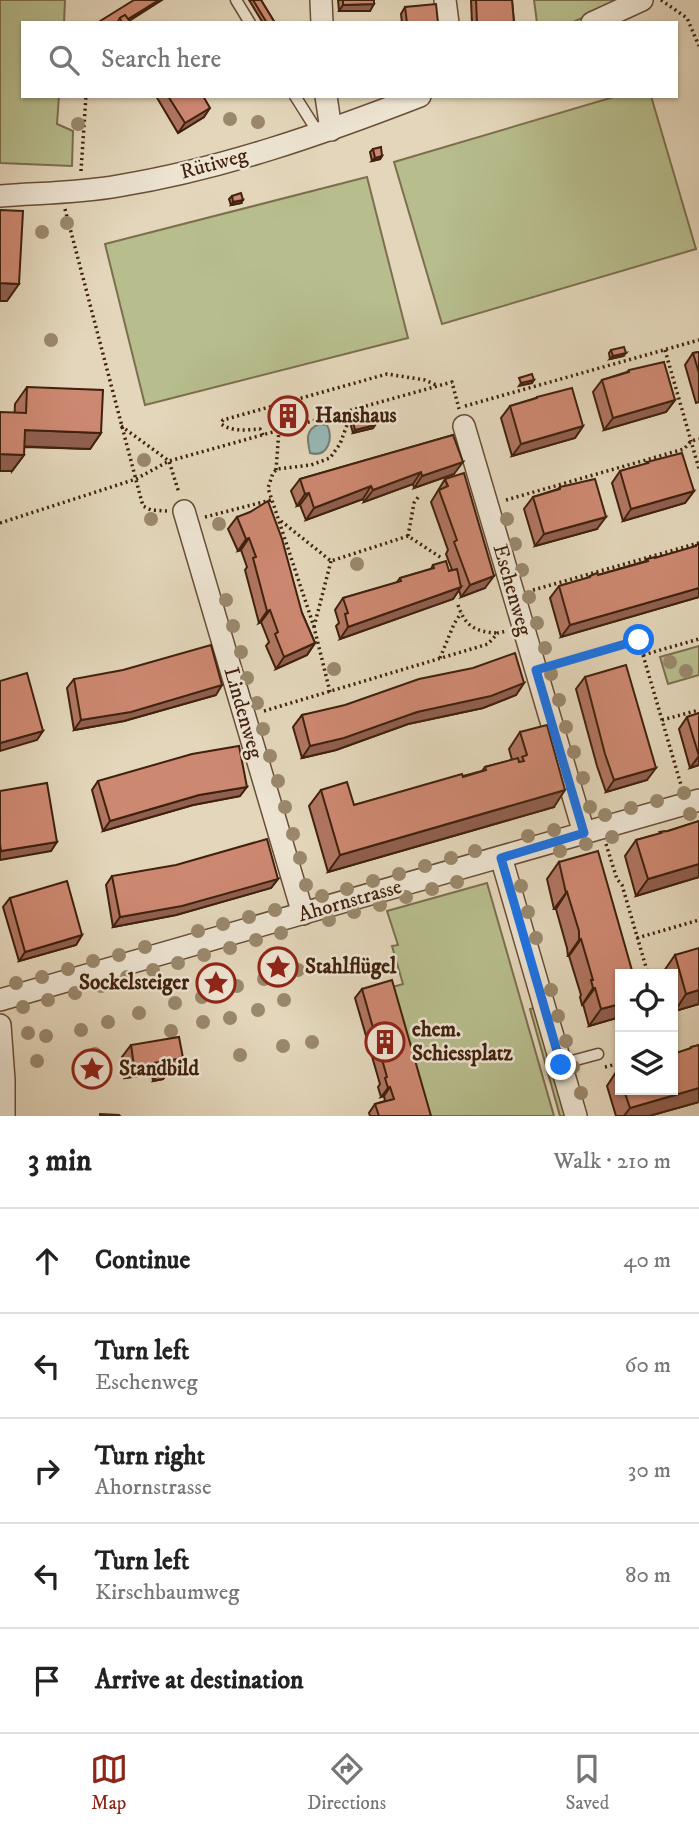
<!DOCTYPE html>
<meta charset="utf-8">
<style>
body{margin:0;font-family:"IM FELL DW Pica",serif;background:#f2f2f2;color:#222}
.controls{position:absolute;right:21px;bottom:21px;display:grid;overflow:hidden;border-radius:0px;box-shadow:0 2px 5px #0004}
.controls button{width:63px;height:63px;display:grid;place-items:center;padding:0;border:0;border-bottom:2px solid #e0e0e0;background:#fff;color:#222;font:35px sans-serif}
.stop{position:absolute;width:21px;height:21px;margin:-16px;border:5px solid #1a73e8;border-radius:50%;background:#fff}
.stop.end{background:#1a73e8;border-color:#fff;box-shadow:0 2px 7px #0008}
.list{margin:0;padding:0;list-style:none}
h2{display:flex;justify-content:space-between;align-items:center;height:91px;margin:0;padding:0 28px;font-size:30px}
h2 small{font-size:23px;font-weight:400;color:#767676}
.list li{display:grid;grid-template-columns:46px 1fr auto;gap:21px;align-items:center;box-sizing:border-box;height:105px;padding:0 28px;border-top:2px solid #e0e0e0}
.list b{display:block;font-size:26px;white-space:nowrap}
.list p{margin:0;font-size:23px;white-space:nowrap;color:#767676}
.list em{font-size:23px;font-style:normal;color:#767676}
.icon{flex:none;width:38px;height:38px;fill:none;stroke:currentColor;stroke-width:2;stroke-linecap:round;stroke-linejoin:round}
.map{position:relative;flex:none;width:699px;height:1116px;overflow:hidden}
.search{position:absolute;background:#fff;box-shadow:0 2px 5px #0004;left:21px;right:21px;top:21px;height:77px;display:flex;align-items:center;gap:18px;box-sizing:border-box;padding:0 24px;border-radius:0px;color:#767676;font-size:26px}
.sheet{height:616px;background:#fff}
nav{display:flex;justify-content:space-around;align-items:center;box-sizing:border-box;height:98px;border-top:2px solid #e0e0e0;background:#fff;font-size:19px;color:#767676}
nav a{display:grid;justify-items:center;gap:4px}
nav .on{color:#8f2418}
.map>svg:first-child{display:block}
.green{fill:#b7bd8d;stroke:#7c6f4d;stroke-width:2}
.water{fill:#96b8b5;stroke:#747c72;stroke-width:2}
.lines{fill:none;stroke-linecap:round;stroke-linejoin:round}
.service-casing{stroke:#694e38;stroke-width:13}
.minor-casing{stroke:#694e38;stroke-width:24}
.path{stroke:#40210d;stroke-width:3.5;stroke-dasharray:2 3.5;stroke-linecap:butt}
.service{stroke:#ede4d2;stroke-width:10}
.minor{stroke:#ede4d2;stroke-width:21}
.tree{fill:#9a886c}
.wall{fill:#b07561;stroke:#40210d;stroke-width:2}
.shaded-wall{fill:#905f4f;stroke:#40210d;stroke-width:2}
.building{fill:#cd8871;stroke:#40210d;stroke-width:2}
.route{stroke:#1a73e8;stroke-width:9}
.labels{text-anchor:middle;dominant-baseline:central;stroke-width:5;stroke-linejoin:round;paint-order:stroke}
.street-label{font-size:21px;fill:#40210d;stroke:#ede4d2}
.poi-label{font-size:21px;font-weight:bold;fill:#40210d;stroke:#ede4d2;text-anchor:start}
</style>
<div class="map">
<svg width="699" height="1116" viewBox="0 0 699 1116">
<rect width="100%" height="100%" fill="#e3d6ba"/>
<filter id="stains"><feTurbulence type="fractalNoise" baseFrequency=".00286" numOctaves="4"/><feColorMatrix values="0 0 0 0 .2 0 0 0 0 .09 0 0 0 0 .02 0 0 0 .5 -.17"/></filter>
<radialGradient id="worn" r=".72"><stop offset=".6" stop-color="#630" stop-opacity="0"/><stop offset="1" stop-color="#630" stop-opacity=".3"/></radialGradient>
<g class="green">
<polygon points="0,0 65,0 64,23 23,23 23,96 59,96 57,124 73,131 72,166 0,163"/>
<polygon points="534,0 623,0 571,23 537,23"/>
<polygon points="617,96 651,96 696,249 442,324 394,162"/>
<polygon points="367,177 408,338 145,405 105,244"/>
<polygon points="699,646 699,675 668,684 660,657"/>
<polygon points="487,883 554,1116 424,1116 389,988 403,984 392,946 398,945 387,911"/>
<polygon points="535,1008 566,1116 560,1116 530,1009"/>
</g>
<path class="water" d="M319,424L327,425C334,438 328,458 310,453C307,439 305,430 319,424Z"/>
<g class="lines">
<g class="service-casing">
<g id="service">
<polyline points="236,0 250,23"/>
<polyline points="295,96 319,134"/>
<polyline points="561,1064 598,1054"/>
</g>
</g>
<g class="minor-casing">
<g id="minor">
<polyline points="321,0 322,23"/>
<polyline points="445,0 448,23"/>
<polyline points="592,23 642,0"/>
<polyline points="326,96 331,130"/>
<path d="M0,196C39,193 79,193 118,186C222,169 322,134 420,96"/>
<polyline points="464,426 584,833"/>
<polyline points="184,511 303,914"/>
<polyline points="501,857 576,1116"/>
<polyline points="0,1000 699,800"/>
<polyline points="0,1025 4,1080 4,1116"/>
</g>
</g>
<g class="path">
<polyline points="661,0 687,18 699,46"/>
<polyline points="81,171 86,96"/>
<polyline points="65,209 141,499 143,506 151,510 167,511"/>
<polyline points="665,350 699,469"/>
<polyline points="465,406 699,340"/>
<polyline points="121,426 169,461 179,493"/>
<path d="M263,435L260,429C246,430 233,432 221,424L223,420L387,374L425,380L436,385"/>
<polyline points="276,470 279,430"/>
<polyline points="506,500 684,449 691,441 699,439"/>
<polyline points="205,517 271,500"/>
<polyline points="281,521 331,561 408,536 443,559"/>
<polyline points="0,523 136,479 169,461 452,382 459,409"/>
<polyline points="408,536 414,503 419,496"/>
<polyline points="533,590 699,543"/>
<path d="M458,605C465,626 475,632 498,633"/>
<polyline points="314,627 331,561"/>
<polyline points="643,655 681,785"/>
<polyline points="440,658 454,624 461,613"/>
<polyline points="554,665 639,640 643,655 699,639"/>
<polyline points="330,692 314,627 268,488 273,473 277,469 311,465 330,458 340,444 347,425 346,412"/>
<polyline points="264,711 488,644 498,633 507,631"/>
<polyline points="662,720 699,710"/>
<polyline points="606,844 617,879 622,885 648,974"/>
<polyline points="637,938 699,920"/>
<polyline points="605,1067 620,1063"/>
</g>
<use href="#service" class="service"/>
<use href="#minor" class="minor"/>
</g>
<g class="tree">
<circle cx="230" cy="119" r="7"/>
<circle cx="258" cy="122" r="7"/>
<circle cx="78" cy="124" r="7"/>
<circle cx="67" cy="223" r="7"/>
<circle cx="42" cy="232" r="7"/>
<circle cx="51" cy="340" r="7"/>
<circle cx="144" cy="460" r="7"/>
<circle cx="151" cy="519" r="7"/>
<circle cx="507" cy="519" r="7"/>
<circle cx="219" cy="524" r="7"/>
<circle cx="515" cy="544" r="7"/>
<circle cx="357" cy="564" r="7"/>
<circle cx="522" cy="570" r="7"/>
<circle cx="529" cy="597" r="7"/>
<circle cx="226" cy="600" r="7"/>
<circle cx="537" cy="623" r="7"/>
<circle cx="233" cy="626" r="7"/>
<circle cx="545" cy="648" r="7"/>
<circle cx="241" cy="652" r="7"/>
<circle cx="670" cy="662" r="7"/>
<circle cx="334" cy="669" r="7"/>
<circle cx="686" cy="671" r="7"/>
<circle cx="551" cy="674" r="7"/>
<circle cx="247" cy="678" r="7"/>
<circle cx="559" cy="700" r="7"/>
<circle cx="257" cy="703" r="7"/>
<circle cx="566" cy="727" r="7"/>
<circle cx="263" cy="729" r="7"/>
<circle cx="574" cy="752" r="7"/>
<circle cx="270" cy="756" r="7"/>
<circle cx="583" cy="778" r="7"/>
<circle cx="278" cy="781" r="7"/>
<circle cx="684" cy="793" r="7"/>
<circle cx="657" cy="801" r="7"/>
<circle cx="285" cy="807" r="7"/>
<circle cx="590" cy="807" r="7"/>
<circle cx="631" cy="808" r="7"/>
<circle cx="690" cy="814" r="7"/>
<circle cx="605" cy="815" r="7"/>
<circle cx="554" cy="830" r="7"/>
<circle cx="293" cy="834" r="7"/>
<circle cx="528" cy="836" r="7"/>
<circle cx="612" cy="837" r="7"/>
<circle cx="586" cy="844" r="7"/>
<circle cx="475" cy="851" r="7"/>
<circle cx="560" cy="851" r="7"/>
<circle cx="300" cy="858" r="7"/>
<circle cx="451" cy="858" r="7"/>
<circle cx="425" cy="866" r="7"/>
<circle cx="399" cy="874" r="7"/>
<circle cx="373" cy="881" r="7"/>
<circle cx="457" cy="882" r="7"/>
<circle cx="306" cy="885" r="7"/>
<circle cx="521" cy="886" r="7"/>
<circle cx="347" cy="889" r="7"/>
<circle cx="432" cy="889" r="7"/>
<circle cx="322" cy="896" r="7"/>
<circle cx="406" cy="897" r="7"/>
<circle cx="380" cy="905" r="7"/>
<circle cx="275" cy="910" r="7"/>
<circle cx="354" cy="912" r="7"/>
<circle cx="528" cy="912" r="7"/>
<circle cx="249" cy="917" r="7"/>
<circle cx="329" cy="920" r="7"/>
<circle cx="223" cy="924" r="7"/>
<circle cx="198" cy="931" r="7"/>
<circle cx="281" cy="933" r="7"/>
<circle cx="536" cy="938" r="7"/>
<circle cx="256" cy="940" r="7"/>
<circle cx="145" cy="947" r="7"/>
<circle cx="230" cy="948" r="7"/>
<circle cx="119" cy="955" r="7"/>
<circle cx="204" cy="955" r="7"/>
<circle cx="93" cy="961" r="7"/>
<circle cx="178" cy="963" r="7"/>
<circle cx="68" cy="969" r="7"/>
<circle cx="153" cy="970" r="7"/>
<circle cx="298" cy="970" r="7"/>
<circle cx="42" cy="977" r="7"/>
<circle cx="127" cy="977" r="7"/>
<circle cx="264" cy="979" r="7"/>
<circle cx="16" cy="983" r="7"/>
<circle cx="101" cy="986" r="7"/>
<circle cx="237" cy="986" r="7"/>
<circle cx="551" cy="990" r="7"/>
<circle cx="75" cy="993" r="7"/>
<circle cx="202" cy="997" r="7"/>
<circle cx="48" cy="1000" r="7"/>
<circle cx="284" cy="1000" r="7"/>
<circle cx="175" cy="1003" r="7"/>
<circle cx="23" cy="1007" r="7"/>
<circle cx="258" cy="1010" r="7"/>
<circle cx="139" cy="1013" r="7"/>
<circle cx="558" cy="1016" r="7"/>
<circle cx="230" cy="1018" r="7"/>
<circle cx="108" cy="1022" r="7"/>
<circle cx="203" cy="1022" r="7"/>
<circle cx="81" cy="1030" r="7"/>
<circle cx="171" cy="1031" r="7"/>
<circle cx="28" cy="1033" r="7"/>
<circle cx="46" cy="1036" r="7"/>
<circle cx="566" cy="1041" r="7"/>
<circle cx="312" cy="1042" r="7"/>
<circle cx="283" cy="1046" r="7"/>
<circle cx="95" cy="1054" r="7"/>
<circle cx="240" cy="1055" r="7"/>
<circle cx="37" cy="1061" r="7"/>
<circle cx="573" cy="1067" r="7"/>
<circle cx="189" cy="1070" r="7"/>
<circle cx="581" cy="1093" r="7"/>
</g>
<g class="wall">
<polygon points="249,0 261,0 275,23 263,23"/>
<polygon points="338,0 374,0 370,11 339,11"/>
<polygon points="471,0 512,0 514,23 472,23"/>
<polygon points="405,7 438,23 402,23 401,14"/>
<polygon points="156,96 203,96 204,117 178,133"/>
<polygon points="373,149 382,156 380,159 372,161 370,152"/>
<polygon points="232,196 241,203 231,205 229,199"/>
<polygon points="611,350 623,356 610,359 609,353"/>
<polygon points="699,352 699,402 696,403 685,365 693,353"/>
<polygon points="629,370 675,400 666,412 604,430 593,392 602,380 627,372"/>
<polygon points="27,387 101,433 90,449 24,447 24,455 12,471 15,404"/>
<polygon points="537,397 583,426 575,438 512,456 501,418 510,406 536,398"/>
<polygon points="285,408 293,420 286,422 283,411"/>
<polygon points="353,422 375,425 373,428 353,433 351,426"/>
<polygon points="453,435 454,474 414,488 413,484 364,502 363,499 306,520 300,505 297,506 291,491 300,479"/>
<polygon points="647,462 694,491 685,503 623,521 612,483 620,471 646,464"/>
<polygon points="445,479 485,588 461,597 459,590 453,599 340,639 336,626 339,623 335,610 343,598 396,583 400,578 431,569 433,565 449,571 452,570 446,554 448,550 431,502"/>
<polygon points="560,487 597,529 535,546 524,509 533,497 558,489"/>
<polygon points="237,517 302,613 315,643 307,655 276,669 266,646 269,642 261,622 259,623 245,570 247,567 241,550 238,551 228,529"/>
<polygon points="699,544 699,597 561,637 550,598 559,586 588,578 590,576 598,575 646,561 647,559 655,558 694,547 696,545"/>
<polygon points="585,677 647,780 606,792 597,766 576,689"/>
<polygon points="74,679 216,695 124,721 74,730 67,688"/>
<polygon points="524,683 516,695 483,708 408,724 336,750 302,758 293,727 302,715"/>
<polygon points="699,713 699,765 690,768 679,729 687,717"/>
<polygon points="520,732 554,807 328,872 309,806 321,790 354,805 482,771 485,767 512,760 509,749"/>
<polygon points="98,781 240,796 193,805 103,831 92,790"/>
<polygon points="699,821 699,877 636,896 625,856 636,840 659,834 660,832 668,831"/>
<polygon points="559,862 620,974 620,1017 589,1026 583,1004 582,1005 580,997 581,995 569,956 568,956 567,948 556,909 554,909 547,879"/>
<polygon points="112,876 278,879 271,888 176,915 113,927 106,885"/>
<polygon points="10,898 82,935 76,945 19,961 3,907"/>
<polygon points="675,955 699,1004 675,1011 673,1003 673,974 664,974 664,971"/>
<polygon points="362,989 431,1116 370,1116 369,1113 375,1104 385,1101 384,1096 381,1097 378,1087 380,1084 355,998"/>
<polygon points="131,1045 183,1058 174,1070 169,1071 163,1079 153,1081 152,1074 125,1078 122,1057"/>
<polygon points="699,1045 699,1102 649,1116 616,1116 607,1086 618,1069 620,1069 620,1090 673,1090 690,1049 691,1047"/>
</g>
<g class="shaded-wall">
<polygon points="159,0 162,0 126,23 123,23"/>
<polygon points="374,4 370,11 339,11 343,5"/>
<polygon points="210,108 204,117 178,133 185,123"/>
<polygon points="382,156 380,159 372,161 375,158"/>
<polygon points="243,200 241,203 231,205 233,202"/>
<polygon points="0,283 19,284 7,301 0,301"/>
<polygon points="626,353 623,356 610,359 613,356"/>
<polygon points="534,380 532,383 519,386 521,383"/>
<polygon points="675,400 666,412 604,430 613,418"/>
<polygon points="375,425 373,428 353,433 355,430"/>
<polygon points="583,426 575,438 512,456 521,444"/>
<polygon points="25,430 101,433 90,449 13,446"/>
<polygon points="0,454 24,455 12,471 0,471"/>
<polygon points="463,462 454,474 414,488 422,476"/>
<polygon points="421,472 413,484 364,502 373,490"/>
<polygon points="371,486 363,499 306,520 314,508"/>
<polygon points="694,491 685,503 623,521 631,509"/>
<polygon points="309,493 300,505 297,506 305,494"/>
<polygon points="606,517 597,529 535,546 544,534"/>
<polygon points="249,538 241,550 238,551 246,539"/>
<polygon points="494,576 485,588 461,597 470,585"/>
<polygon points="461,587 453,599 340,639 348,627"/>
<polygon points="699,588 699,597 561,637 570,625"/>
<polygon points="270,610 261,622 259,623 267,611"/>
<polygon points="315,643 307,655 276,669 284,657"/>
<polygon points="524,683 516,695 483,708 408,724 336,750 302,758 310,746 417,712"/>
<polygon points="222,685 216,695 124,721 74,730 81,720"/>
<polygon points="43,731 37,740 0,751 0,743"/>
<polygon points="699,756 699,765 690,768"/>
<polygon points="656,768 647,780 606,792 614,780"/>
<polygon points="247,787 240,796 193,805 103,831 110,821 199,795"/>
<polygon points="565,790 554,807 328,872 340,855"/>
<polygon points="57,842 51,851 0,860 0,853 1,851"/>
<polygon points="699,864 699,877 636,896 648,879"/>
<polygon points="278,879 271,888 176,915 113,927 120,917"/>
<polygon points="567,892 556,909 554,909 566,893"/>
<polygon points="82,935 76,945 19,961 25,952"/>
<polygon points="581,939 569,956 568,956 579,940"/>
<polygon points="593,988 595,988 583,1004 582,1005"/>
<polygon points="699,990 699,1004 675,1011 686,994"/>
<polygon points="620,1004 620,1017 589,1026 601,1009"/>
<polygon points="183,1058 174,1070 169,1071 163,1079 153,1081 161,1069 171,1060"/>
<polygon points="160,1062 152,1074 125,1078 134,1066"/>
<polygon points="390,1087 384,1096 381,1097 388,1088"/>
<polygon points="699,1088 699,1102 649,1116 624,1116 630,1108"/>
</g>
<g class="building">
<polygon points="134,0 159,0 128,19 125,15 120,18 117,23 97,23"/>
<polygon points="253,0 261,0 275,23 267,23"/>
<polygon points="343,0 374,0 374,4 343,5"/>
<polygon points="476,0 512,0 514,23 477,23"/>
<polygon points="436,4 438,23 407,23 405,7"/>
<polygon points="125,15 131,23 122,23 120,18"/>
<polygon points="168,96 203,96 210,108 185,123"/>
<polygon points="381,147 382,156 375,158 373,149"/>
<polygon points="241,193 243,200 233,202 232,196"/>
<polygon points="0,210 23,211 19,284 0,283"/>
<polygon points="624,347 626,353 613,356 611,350"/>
<polygon points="699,352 699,373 693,353"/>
<polygon points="664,362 675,400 613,418 602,380 629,372 629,370"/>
<polygon points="532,374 534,380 521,383 519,378"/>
<polygon points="27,387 103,390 101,433 25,430 24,455 0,454 0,412 26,413"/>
<polygon points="572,388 583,426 521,444 510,406 537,398 537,397"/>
<polygon points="292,406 295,417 288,419 285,408"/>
<polygon points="373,418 375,425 355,430 353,422"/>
<polygon points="453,435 463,462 422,476 421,472 373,490 371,486 314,508 309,493 305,494 300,479"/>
<polygon points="682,453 694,491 631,509 620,471 648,463 647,462"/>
<polygon points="464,473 494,576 470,585 454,542 457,540 439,490 448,486 445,479"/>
<polygon points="595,479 606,517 544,534 533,497 560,489 560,487"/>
<polygon points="268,501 282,539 302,613 315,643 284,657 275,634 278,632 270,610 267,611 253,558 256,557 249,538 246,539 237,517 250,512"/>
<polygon points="699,544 699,588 570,625 559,586 590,577 590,576 597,573 598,575 648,561 647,559 655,557 655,558 696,546 696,545"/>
<polygon points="446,561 449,571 457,569 461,587 348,627 345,614 348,613 343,598 401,581 400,578 434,568 433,565"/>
<polygon points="211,645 222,685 131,712 81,720 74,679 123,670"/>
<polygon points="515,653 524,683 491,696 417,712 344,738 310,746 302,715 345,705 419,679 473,668"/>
<polygon points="626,665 656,768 614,780 605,754 585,677"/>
<polygon points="27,673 43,731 0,743 0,681"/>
<polygon points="699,713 699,756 687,717"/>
<polygon points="547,725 565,790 340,855 321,790 347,782 354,805 462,774 463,777 486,770 485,767 518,758 519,762 524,761 522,757 527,755 520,732"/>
<polygon points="239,746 247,787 199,795 110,821 98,781 192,754"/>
<polygon points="47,783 57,842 1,851 0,844 0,791"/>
<polygon points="699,821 699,864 648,879 636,840 661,833 660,832 668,831"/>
<polygon points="267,839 278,879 182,906 120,917 112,876 176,865"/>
<polygon points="598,851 633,974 620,974 620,1004 601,1009 595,988 593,988 591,980 593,980 581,939 579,940 579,931 567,892 566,893 559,862"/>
<polygon points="67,881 82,935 25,952 10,898"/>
<polygon points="699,948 699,990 686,994 675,955"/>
<polygon points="392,980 431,1116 379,1116 375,1104 394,1099 390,1087 388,1088 385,1078 387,1077 362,989"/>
<polygon points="179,1037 183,1058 171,1060 172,1067 161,1069 160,1062 134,1066 131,1045"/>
<polygon points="699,1045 699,1088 630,1108 624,1090 673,1090 673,1054 691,1048 691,1047"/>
<polygon points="100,1114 119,1115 120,1116 100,1116"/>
</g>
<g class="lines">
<polyline class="route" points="561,1065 501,858 584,833 536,670 639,640"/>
</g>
<defs>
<g id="building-ring" transform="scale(2.0125)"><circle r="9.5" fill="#ede4d2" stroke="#8f2418" stroke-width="1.5"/><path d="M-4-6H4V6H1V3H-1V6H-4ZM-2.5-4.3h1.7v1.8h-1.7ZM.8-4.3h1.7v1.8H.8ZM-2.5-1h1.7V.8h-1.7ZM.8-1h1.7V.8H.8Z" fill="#8f2418"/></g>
<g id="sight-ring" transform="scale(2.0125)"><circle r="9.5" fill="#ede4d2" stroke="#8f2418" stroke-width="1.5"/><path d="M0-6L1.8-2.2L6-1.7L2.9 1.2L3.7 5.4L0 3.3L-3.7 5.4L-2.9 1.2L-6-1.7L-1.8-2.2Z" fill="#8f2418"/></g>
</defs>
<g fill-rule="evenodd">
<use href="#building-ring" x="288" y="416"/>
<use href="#sight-ring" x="278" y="967"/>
<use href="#sight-ring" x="216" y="983"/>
<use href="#building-ring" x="385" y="1042"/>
<use href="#sight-ring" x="92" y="1069"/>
</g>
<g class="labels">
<g class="street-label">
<text transform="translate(214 164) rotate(-15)">Rütiweg</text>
<text transform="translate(512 590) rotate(74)">Eschenweg</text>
<text transform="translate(243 713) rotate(74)">Lindenweg</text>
<text transform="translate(350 901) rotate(-16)">Ahornstrasse</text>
</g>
<g class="poi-label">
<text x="315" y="416">Hanshaus</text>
<text x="305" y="967">Stahlflügel</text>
<text x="189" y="983" text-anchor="end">Sockelsteiger</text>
<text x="412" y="1030">ehem.<tspan x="412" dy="24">Schiessplatz</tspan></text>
<text x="119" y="1069">Standbild</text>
</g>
</g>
<rect width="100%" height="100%" filter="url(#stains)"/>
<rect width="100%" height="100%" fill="url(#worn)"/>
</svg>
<div class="controls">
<button><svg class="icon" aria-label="locate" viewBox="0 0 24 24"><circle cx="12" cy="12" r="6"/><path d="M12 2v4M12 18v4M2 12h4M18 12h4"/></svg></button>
<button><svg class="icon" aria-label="layers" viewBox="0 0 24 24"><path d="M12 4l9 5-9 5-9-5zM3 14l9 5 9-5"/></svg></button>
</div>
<div class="stop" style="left:639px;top:640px"></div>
<div class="stop end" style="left:561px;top:1065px"></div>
<div class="search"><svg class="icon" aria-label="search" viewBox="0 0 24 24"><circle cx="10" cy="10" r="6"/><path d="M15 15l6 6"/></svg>Search here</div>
</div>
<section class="sheet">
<h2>3 min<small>Walk · 210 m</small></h2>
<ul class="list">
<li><svg class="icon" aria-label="ahead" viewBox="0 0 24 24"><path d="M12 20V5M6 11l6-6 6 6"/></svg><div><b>Continue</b></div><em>40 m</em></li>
<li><svg class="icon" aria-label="left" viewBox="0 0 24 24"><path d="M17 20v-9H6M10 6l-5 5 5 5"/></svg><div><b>Turn left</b><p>Eschenweg</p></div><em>60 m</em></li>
<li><svg class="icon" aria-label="right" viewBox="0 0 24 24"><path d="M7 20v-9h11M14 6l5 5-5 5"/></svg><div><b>Turn right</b><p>Ahornstrasse</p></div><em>30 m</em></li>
<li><svg class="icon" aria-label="left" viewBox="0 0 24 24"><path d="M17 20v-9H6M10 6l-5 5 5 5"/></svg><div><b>Turn left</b><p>Kirschbaumweg</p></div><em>80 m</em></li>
<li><svg class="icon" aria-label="arrive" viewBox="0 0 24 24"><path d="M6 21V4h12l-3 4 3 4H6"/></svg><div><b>Arrive at destination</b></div></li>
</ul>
</section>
<nav>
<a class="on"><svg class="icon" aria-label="map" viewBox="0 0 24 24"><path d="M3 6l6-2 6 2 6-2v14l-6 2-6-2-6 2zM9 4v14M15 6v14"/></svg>Map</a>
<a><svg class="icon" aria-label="directions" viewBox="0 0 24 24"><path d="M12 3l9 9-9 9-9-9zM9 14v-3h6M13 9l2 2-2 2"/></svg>Directions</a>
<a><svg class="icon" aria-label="saved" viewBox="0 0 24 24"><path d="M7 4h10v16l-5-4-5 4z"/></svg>Saved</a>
</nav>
